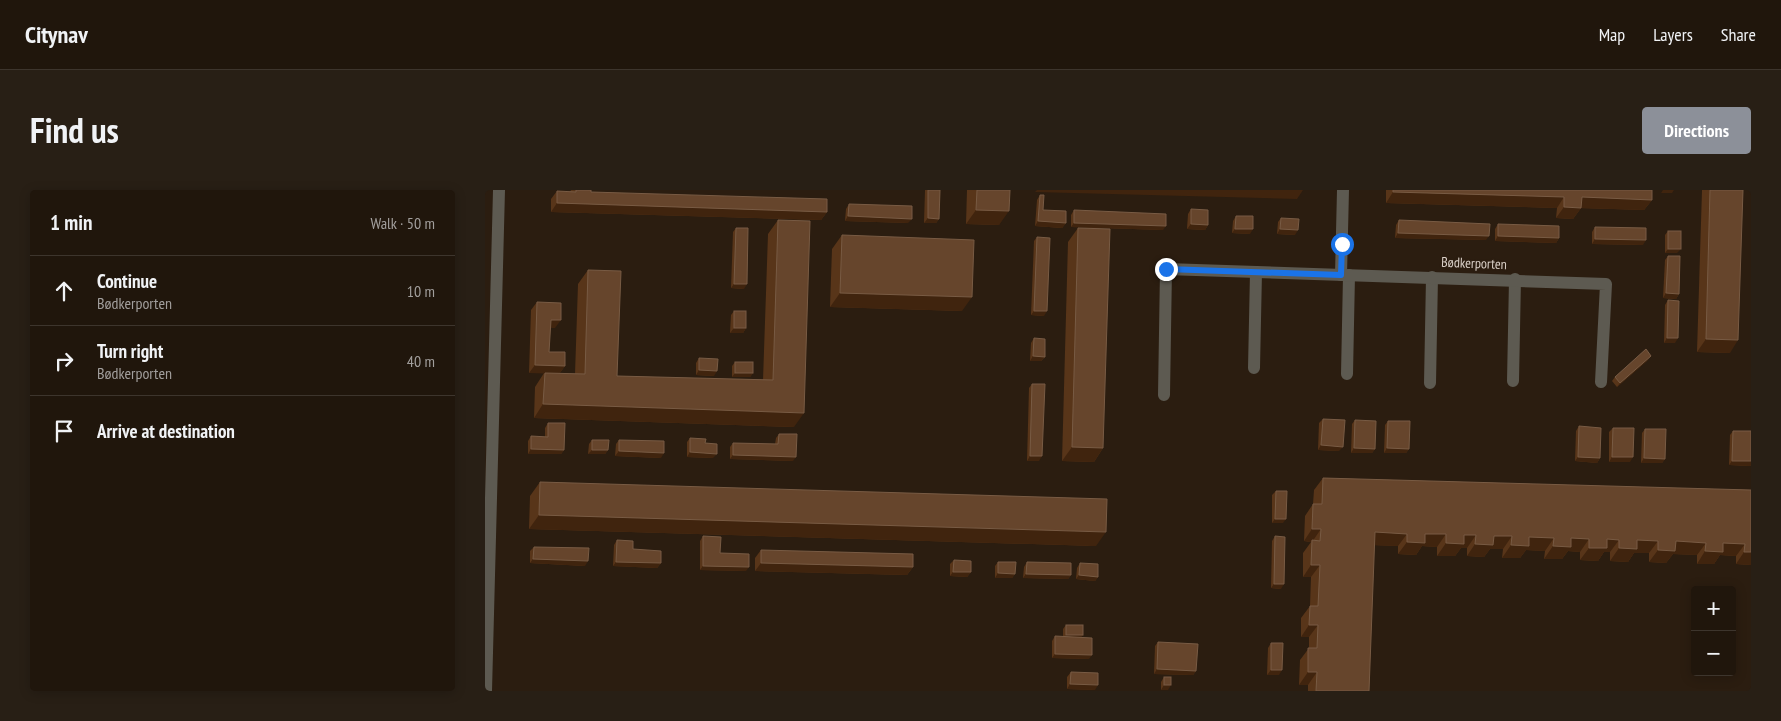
<!DOCTYPE html>
<meta charset="utf-8">
<style>
body{margin:0;font-family:"PT Sans Narrow",sans-serif;background:#281f15;color:#f1f3f6}
.controls{position:absolute;right:15px;bottom:15px;display:grid;overflow:hidden;border-radius:5px;box-shadow:0 2px 12px #0003}
.controls button{width:45px;height:45px;display:grid;place-items:center;padding:0;border:0;border-bottom:1px solid #3d352d;background:#20160c;color:#f1f3f6;font:25px sans-serif}
.stop{position:absolute;width:15px;height:15px;margin:-11px;border:4px solid #1a73e8;border-radius:50%;background:#fff}
.stop.end{background:#1a73e8;border-color:#fff;box-shadow:0 1px 5px #0008}
.list{margin:0;padding:0;list-style:none}
h2{display:flex;justify-content:space-between;align-items:center;height:65px;margin:0;padding:0 20px;font-size:21px}
h2 small{font-size:16px;font-weight:400;color:#a29f9d}
.list li{display:grid;grid-template-columns:32px 1fr auto;gap:15px;align-items:center;box-sizing:border-box;height:70px;padding:0 20px;border-top:1px solid #3d352d}
.list b{display:block;font-size:19px;white-space:nowrap}
.list p{margin:0;font-size:16px;white-space:nowrap;color:#a29f9d}
.list em{font-size:16px;font-style:normal;color:#a29f9d}
.icon{flex:none;width:28px;height:28px;fill:none;stroke:currentColor;stroke-width:2;stroke-linecap:round;stroke-linejoin:round}
.map{position:relative;flex:none;width:1266px;height:501px;overflow:hidden;border-radius:5px}
header{display:flex;align-items:center;gap:30px;box-sizing:border-box;height:70px;padding:0 25px;background:#20160c;border-bottom:1px solid #3d352d}
header strong{font-size:24px}
nav{display:flex;gap:28px;margin-inline-start:auto;font-size:18px}
.intro{display:flex;align-items:center;justify-content:space-between;box-sizing:border-box;height:120px;padding:0 30px}
h1{margin:0;font-size:35px}
.button{padding:12px 22px;border-radius:5px;background:#8c9099;color:#fff;font-size:18px;font-weight:700}
main{display:flex;gap:30px;padding:0 30px}
aside{flex:1;background:#20160c;border-radius:5px;box-shadow:0 2px 12px #0003}
.map>svg:first-child{display:block}
.lines{fill:none;stroke-linecap:round;stroke-linejoin:round}
.minor{stroke:#5d5a51;stroke-width:12}
.wall{fill:#583519}
.shaded-wall{fill:#40240e}
.building{fill:#66452c;stroke:#785b44}
.route{stroke:#1a73e8;stroke-width:6}
.labels{text-anchor:middle;dominant-baseline:central;stroke-width:4;stroke-linejoin:round;paint-order:stroke}
.street-label{font-size:14px;fill:#dad0c8;stroke:#2b1d10}
</style>
<header>
<strong>Citynav</strong>
<nav><a>Map</a><a>Layers</a><a>Share</a></nav>
</header>
<div class="intro"><h1>Find us</h1><a class="button">Directions</a></div>
<main>
<aside>
<h2>1 min<small>Walk · 50 m</small></h2>
<ul class="list">
<li><svg class="icon" aria-label="ahead" viewBox="0 0 24 24"><path d="M12 20V5M6 11l6-6 6 6"/></svg><div><b>Continue</b><p>Bødkerporten</p></div><em>10 m</em></li>
<li><svg class="icon" aria-label="right" viewBox="0 0 24 24"><path d="M7 20v-9h11M14 6l5 5-5 5"/></svg><div><b>Turn right</b><p>Bødkerporten</p></div><em>40 m</em></li>
<li><svg class="icon" aria-label="arrive" viewBox="0 0 24 24"><path d="M6 21V4h12l-3 4 3 4H6"/></svg><div><b>Arrive at destination</b></div></li>
</ul>
</aside>
<div class="map">
<svg width="1266" height="501" viewBox="0 0 1266 501">
<rect width="100%" height="100%" fill="#2b1d10"/>
<g class="lines">
<g class="minor">
<polyline points="856,85 858,0"/>
<polyline points="769,178 771,82"/>
<polyline points="862,184 864,85"/>
<polyline points="1028,191 1030,89"/>
<polyline points="945,193 947,87"/>
<polyline points="679,205 681,79 1121,94 1116,192"/>
<polyline points="1,501 14,0"/>
</g>
</g>
<g class="wall">
<polygon points="86,0 106,0 106,2 342,22 336,30 66,22 66,9 72,1 85,2"/>
<polygon points="440,0 455,0 454,29 451,33 439,33"/>
<polygon points="482,0 525,0 514,35 481,34"/>
<polygon points="901,0 1167,0 1167,10 1159,20 1096,18 1088,29 1071,28 1072,18 901,13"/>
<polygon points="1217,0 1258,0 1245,163 1212,162"/>
<polygon points="555,5 558,20 581,33 577,38 550,36 552,10"/>
<polygon points="364,14 423,33 360,31 361,19"/>
<polygon points="706,19 723,35 720,40 702,39 703,24"/>
<polygon points="589,20 678,40 586,37 586,25"/>
<polygon points="751,26 765,44 747,43 748,31"/>
<polygon points="796,28 810,45 792,44 793,32"/>
<polygon points="293,30 309,237 49,228 50,197 59,183 44,183 46,120 52,112 70,138 65,138 64,162 80,176 74,184 90,184 93,94 103,80 132,186 278,190 283,44"/>
<polygon points="914,30 1001,50 910,48 911,35"/>
<polygon points="1013,34 1074,48 1071,53 1010,51 1010,39"/>
<polygon points="1110,37 1158,55 1107,54 1107,42"/>
<polygon points="251,38 259,99 246,98 248,42"/>
<polygon points="593,38 618,258 609,272 577,271 583,52"/>
<polygon points="1183,41 1192,63 1180,63 1180,45"/>
<polygon points="357,45 477,121 345,117 347,59"/>
<polygon points="552,47 559,126 546,125 549,51"/>
<polygon points="1183,66 1194,104 1191,109 1178,108 1180,70"/>
<polygon points="1183,110 1190,153 1179,153 1180,115"/>
<polygon points="249,121 261,138 258,143 245,143 246,125"/>
<polygon points="549,148 560,167 556,171 545,171 546,153"/>
<polygon points="214,168 229,186 211,185 211,173"/>
<polygon points="1163,170 1132,197 1127,191 1130,187"/>
<polygon points="250,172 268,183 265,187 247,187 247,176"/>
<polygon points="547,194 554,271 542,271 544,198"/>
<polygon points="838,229 854,261 833,260 834,233"/>
<polygon points="870,230 890,259 887,263 866,263 867,234"/>
<polygon points="903,231 924,259 921,263 899,263 900,235"/>
<polygon points="63,233 79,260 76,264 43,264 43,251 46,246 60,247 60,238"/>
<polygon points="1094,236 1115,268 1112,273 1090,271 1091,241"/>
<polygon points="1128,238 1145,272 1124,272 1124,242"/>
<polygon points="1160,239 1180,269 1177,273 1156,273 1157,243"/>
<polygon points="1248,241 1266,241 1266,275 1265,276 1244,275 1245,245"/>
<polygon points="294,244 308,271 245,269 245,257 248,253 290,254 291,248"/>
<polygon points="205,248 220,253 228,268 202,267 202,252"/>
<polygon points="107,250 123,260 120,264 103,264 104,254"/>
<polygon points="134,250 176,268 130,266 131,254"/>
<polygon points="838,288 1266,300 1266,375 1251,374 1251,366 1235,365 1229,374 1212,374 1212,365 1188,364 1181,373 1164,372 1164,363 1149,363 1143,372 1125,371 1125,362 1119,362 1113,371 1095,370 1095,362 1083,361 1077,369 1059,369 1060,361 1041,360 1035,368 1017,368 1018,359 1005,359 999,367 982,366 982,358 976,358 970,366 952,366 952,357 937,356 931,365 913,364 913,356 889,355 884,501 823,501 823,495 814,495 815,470 824,458 824,447 816,447 816,428 825,416 826,387 818,387 818,363 826,352 819,351 820,326 828,314 829,300"/>
<polygon points="55,292 611,356 44,339 45,306"/>
<polygon points="791,301 798,333 787,333 787,305"/>
<polygon points="218,346 235,363 261,381 215,380 215,351"/>
<polygon points="790,346 796,399 786,398 787,351"/>
<polygon points="132,350 148,359 176,373 172,378 128,376 129,355"/>
<polygon points="49,357 100,376 45,373 45,361"/>
<polygon points="276,360 428,377 422,385 270,381 270,368"/>
<polygon points="469,370 486,382 482,387 465,386 465,374"/>
<polygon points="513,372 530,384 527,388 510,388 510,376"/>
<polygon points="542,372 586,385 583,389 538,388 539,377"/>
<polygon points="595,373 613,387 610,391 591,389 592,378"/>
<polygon points="581,435 598,445 596,447 604,469 567,468 567,451 570,446 578,447 578,439"/>
<polygon points="673,452 711,481 708,485 669,484 670,456"/>
<polygon points="786,453 794,485 782,485 783,458"/>
<polygon points="586,482 610,500 582,499 582,487"/>
<polygon points="679,487 683,500 676,500 676,492"/>
</g>
<g class="shaded-wall">
<polygon points="552,0 818,0 812,9 550,2"/>
<polygon points="1178,0 1189,0 1187,3 1176,3"/>
<polygon points="908,2 1079,7 1072,18 901,13"/>
<polygon points="1097,7 1167,10 1159,20 1095,18 1096,18 1088,29 1071,28 1079,17"/>
<polygon points="72,13 342,22 336,30 66,22"/>
<polygon points="491,20 524,21 514,35 481,34"/>
<polygon points="363,26 427,29 423,33 360,31"/>
<polygon points="443,28 454,29 451,33 439,33"/>
<polygon points="553,31 581,33 577,38 550,36"/>
<polygon points="589,33 681,36 678,40 586,37"/>
<polygon points="706,34 723,35 720,40 702,39"/>
<polygon points="750,39 768,39 765,44 747,43"/>
<polygon points="795,39 813,40 810,45 792,44"/>
<polygon points="913,43 1004,46 1001,50 910,48"/>
<polygon points="1013,46 1074,48 1071,53 1010,51"/>
<polygon points="1110,49 1161,50 1158,55 1107,54"/>
<polygon points="1183,59 1196,59 1192,63 1180,63"/>
<polygon points="249,94 262,94 259,99 246,98"/>
<polygon points="355,103 487,107 477,121 345,117"/>
<polygon points="1181,103 1194,104 1191,109 1178,108"/>
<polygon points="549,121 562,121 559,126 546,125"/>
<polygon points="66,130 76,130 70,138 60,138"/>
<polygon points="249,138 261,138 258,143 245,143"/>
<polygon points="1182,148 1193,148 1190,153 1179,153"/>
<polygon points="1221,149 1253,150 1245,163 1212,162"/>
<polygon points="548,166 560,167 556,171 545,171"/>
<polygon points="1166,166 1163,170 1132,197 1135,193"/>
<polygon points="50,175 80,176 74,184 44,183"/>
<polygon points="214,180 232,181 229,186 211,185"/>
<polygon points="250,183 268,183 265,187 247,187"/>
<polygon points="58,214 319,223 309,237 49,228"/>
<polygon points="836,255 858,257 854,261 833,260"/>
<polygon points="587,257 618,258 609,272 577,271"/>
<polygon points="869,258 890,259 887,263 866,263"/>
<polygon points="902,258 924,259 921,263 899,263"/>
<polygon points="46,259 79,260 76,264 43,264"/>
<polygon points="107,260 123,260 120,264 103,264"/>
<polygon points="134,261 179,263 176,268 130,266"/>
<polygon points="205,262 232,264 228,268 202,267"/>
<polygon points="248,265 311,267 308,271 245,269"/>
<polygon points="545,266 557,266 554,271 542,271"/>
<polygon points="1093,267 1115,268 1112,273 1090,271"/>
<polygon points="1127,267 1148,267 1145,272 1124,272"/>
<polygon points="1159,268 1180,269 1177,273 1156,273"/>
<polygon points="1247,271 1266,271 1266,275 1265,276 1244,275"/>
<polygon points="54,325 621,342 611,356 44,339"/>
<polygon points="790,329 801,329 798,333 787,333"/>
<polygon points="827,339 836,339 827,352 827,350 826,352 819,351"/>
<polygon points="890,342 922,344 913,356 881,355"/>
<polygon points="940,344 961,344 952,357 937,356 931,365 913,364 922,352"/>
<polygon points="979,345 991,345 982,358 976,358 970,366 952,366 961,353"/>
<polygon points="1009,346 1027,346 1018,359 1005,359 999,367 982,366 990,354"/>
<polygon points="1044,347 1069,348 1060,361 1041,360 1035,368 1017,368 1026,355"/>
<polygon points="1086,348 1104,349 1095,362 1083,361 1077,369 1059,369 1068,356"/>
<polygon points="1122,349 1134,350 1125,362 1119,362 1113,371 1095,370 1104,358"/>
<polygon points="1152,350 1173,351 1164,363 1149,363 1143,372 1125,371 1134,358"/>
<polygon points="1191,351 1221,353 1212,365 1188,364 1181,373 1164,372 1173,360"/>
<polygon points="1238,353 1260,354 1251,366 1235,365 1229,374 1212,374 1220,361"/>
<polygon points="1259,362 1266,362 1266,375 1251,374"/>
<polygon points="48,369 103,371 100,376 45,373"/>
<polygon points="131,372 176,373 172,378 128,376"/>
<polygon points="276,373 428,377 422,385 270,381"/>
<polygon points="826,375 835,375 826,387 818,387"/>
<polygon points="218,376 264,377 261,381 215,380"/>
<polygon points="468,382 486,382 482,387 465,386"/>
<polygon points="513,383 530,384 527,388 510,388"/>
<polygon points="541,384 586,385 583,389 538,388"/>
<polygon points="594,385 613,387 610,391 591,389"/>
<polygon points="789,394 799,394 796,399 786,398"/>
<polygon points="824,435 833,435 824,447 816,447"/>
<polygon points="581,445 598,445 595,449 578,449"/>
<polygon points="570,464 607,465 604,469 567,468"/>
<polygon points="672,479 711,481 708,485 669,484"/>
<polygon points="786,480 797,480 794,485 782,485"/>
<polygon points="823,482 832,482 823,495 814,495"/>
<polygon points="585,494 613,495 610,500 582,499"/>
<polygon points="679,495 686,495 683,500 676,500"/>
</g>
<g class="building">
<polygon points="91,0 106,0 106,2 342,9 342,22 72,13 72,1 91,2"/>
<polygon points="443,0 455,0 454,29 443,28"/>
<polygon points="492,0 525,0 524,21 491,20"/>
<polygon points="908,0 1167,0 1167,10 1097,7 1096,18 1079,17 1079,7 908,2"/>
<polygon points="1225,0 1258,0 1253,150 1221,149"/>
<polygon points="555,5 559,5 558,20 581,21 581,33 553,31"/>
<polygon points="364,14 427,16 427,29 363,26"/>
<polygon points="706,19 723,20 723,35 706,34"/>
<polygon points="589,20 681,24 681,36 589,33"/>
<polygon points="751,26 768,26 768,39 750,39"/>
<polygon points="796,28 814,29 813,40 795,39"/>
<polygon points="293,30 325,31 319,223 58,214 60,183 100,184 103,80 136,81 132,186 288,190"/>
<polygon points="914,30 1005,34 1004,46 913,43"/>
<polygon points="1013,34 1074,36 1074,48 1013,46"/>
<polygon points="1110,37 1161,38 1161,50 1110,49"/>
<polygon points="251,38 263,38 262,94 249,94"/>
<polygon points="593,38 625,39 618,258 587,257"/>
<rect x="1183" y="41" width="13" height="18"/>
<polygon points="357,45 489,50 487,107 355,103"/>
<polygon points="552,47 565,48 562,121 549,121"/>
<polygon points="1183,66 1195,66 1194,104 1181,103"/>
<polygon points="1183,110 1194,111 1193,148 1182,148"/>
<polygon points="52,112 76,113 76,130 66,130 64,162 80,162 80,176 50,175"/>
<rect x="249" y="121" width="12" height="17"/>
<polygon points="549,148 560,149 560,167 548,166"/>
<polygon points="1161,159 1166,166 1135,193 1130,187"/>
<polygon points="214,168 233,169 232,181 214,180"/>
<rect x="250" y="172" width="18" height="11"/>
<polygon points="547,194 560,194 557,266 545,266"/>
<polygon points="838,229 860,230 858,257 836,255"/>
<polygon points="870,230 891,231 890,259 869,258"/>
<polygon points="903,231 925,231 924,259 902,258"/>
<polygon points="63,233 80,233 79,260 46,259 46,246 63,247"/>
<polygon points="1094,236 1116,238 1115,268 1093,267"/>
<polygon points="1128,238 1149,238 1148,267 1127,267"/>
<polygon points="1160,239 1181,239 1180,269 1159,268"/>
<polygon points="1248,241 1266,241 1266,271 1247,271"/>
<polygon points="294,244 312,244 311,267 248,265 248,253 293,254"/>
<polygon points="205,248 221,249 220,253 232,254 232,264 205,262"/>
<polygon points="107,250 124,250 123,260 107,260"/>
<polygon points="134,250 179,251 179,263 134,261"/>
<polygon points="838,288 1266,300 1266,362 1259,362 1260,354 1238,353 1238,362 1220,361 1221,353 1191,351 1190,361 1173,360 1173,351 1152,350 1152,359 1134,358 1134,350 1122,349 1122,358 1104,358 1104,349 1086,348 1086,357 1068,356 1069,348 1044,347 1044,356 1026,355 1027,346 1009,346 1008,355 990,354 991,345 979,345 979,354 961,353 961,344 940,344 940,353 922,352 922,344 890,342 884,501 831,501 832,482 823,482 823,458 832,458 833,435 824,435 825,416 833,416 835,375 826,375 827,350 835,351 836,339 827,339 828,314 837,314"/>
<polygon points="55,292 622,309 621,342 54,325"/>
<polygon points="791,301 802,301 801,329 790,329"/>
<polygon points="218,346 236,347 235,363 264,364 264,377 218,376"/>
<polygon points="790,346 800,347 799,394 789,394"/>
<polygon points="132,350 148,351 148,359 176,361 176,373 131,372"/>
<polygon points="49,357 104,358 103,371 48,369"/>
<polygon points="276,360 428,364 428,377 276,373"/>
<polygon points="469,370 486,371 486,382 468,382"/>
<polygon points="513,372 531,372 530,384 513,383"/>
<polygon points="542,372 586,373 586,385 541,384"/>
<polygon points="595,373 613,374 613,387 594,385"/>
<rect x="581" y="435" width="17" height="10"/>
<polygon points="570,446 607,448 607,465 570,464"/>
<polygon points="673,452 713,454 711,481 672,479"/>
<polygon points="786,453 798,453 797,480 786,480"/>
<polygon points="586,482 613,483 613,495 585,494"/>
<rect x="679" y="487" width="7" height="8"/>
</g>
<g class="lines">
<polyline class="route" points="681,79 856,85 857,54"/>
</g>
<g class="labels">
<g class="street-label">
<text transform="translate(989 73) rotate(2)">Bødkerporten</text>
</g>
</g>
</svg>
<div class="controls">
<button>+</button>
<button>−</button>
</div>
<div class="stop" style="left:857px;top:54px"></div>
<div class="stop end" style="left:681px;top:79px"></div>
</div>
</main>
